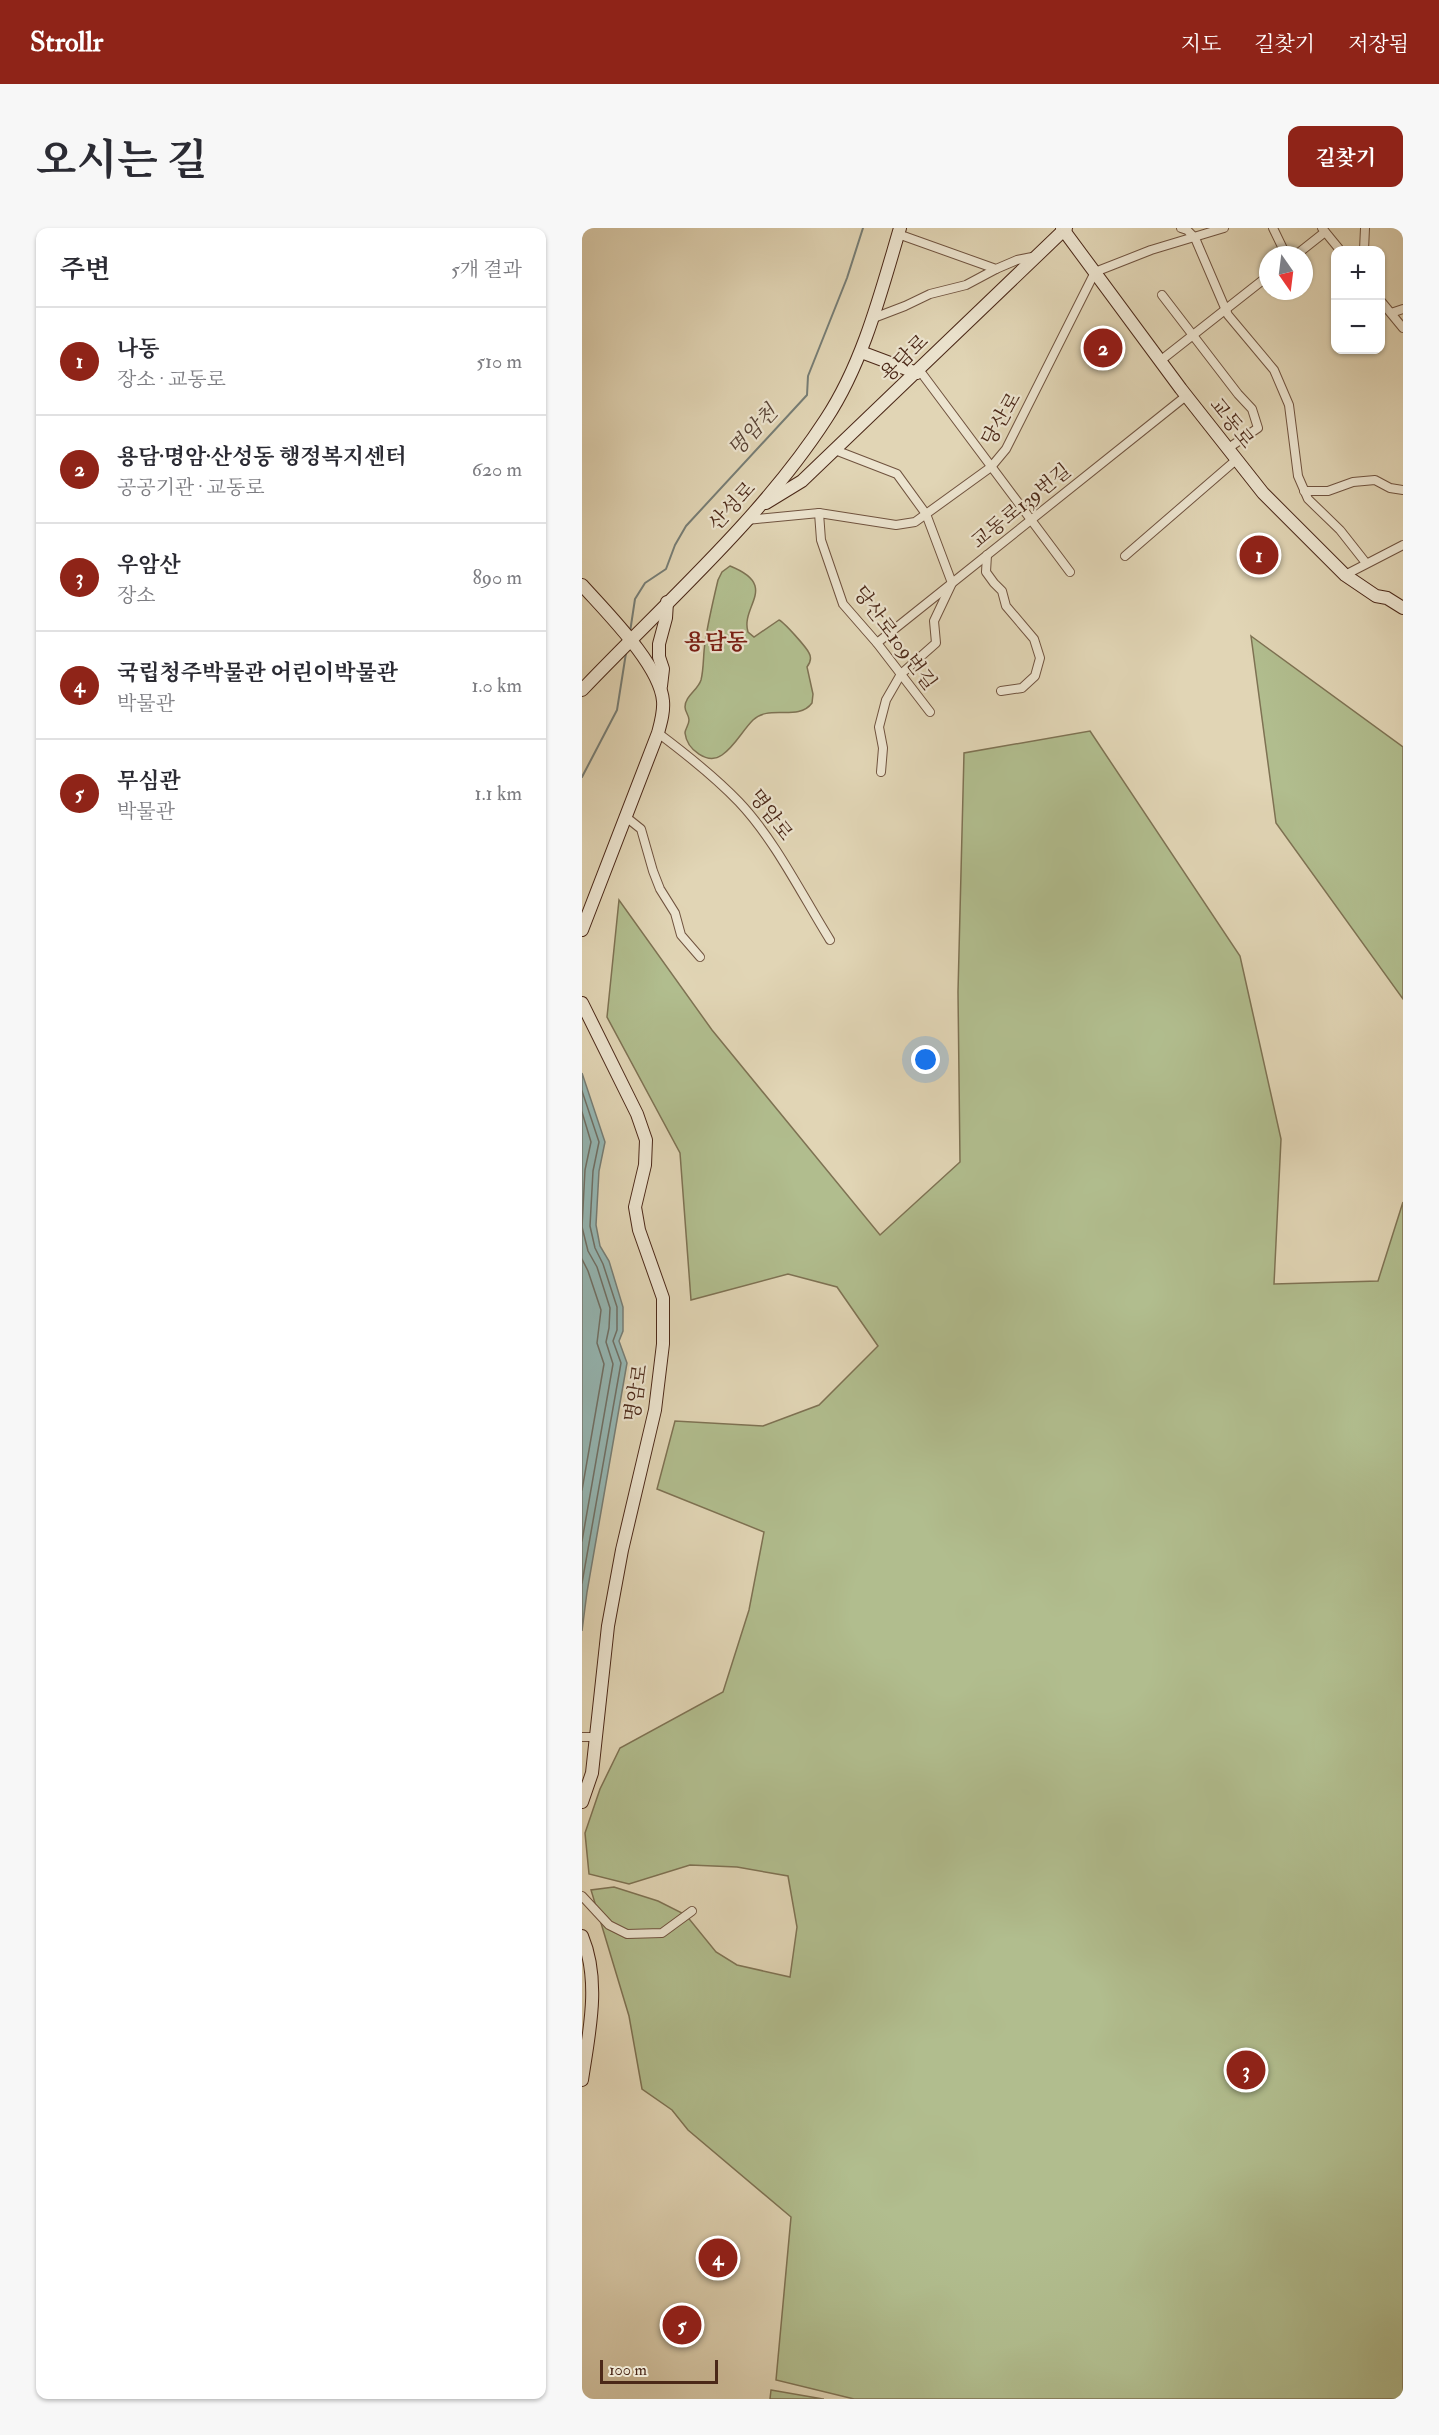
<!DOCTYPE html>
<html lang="ko">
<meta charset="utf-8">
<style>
body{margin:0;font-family:"IM FELL Double Pica","Noto Serif KR",serif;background:#f7f7f7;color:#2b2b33}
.controls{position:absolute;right:18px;top:18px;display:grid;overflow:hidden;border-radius:12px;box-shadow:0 2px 4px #0004}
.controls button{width:54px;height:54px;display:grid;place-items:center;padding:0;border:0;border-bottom:2px solid #e1e1e2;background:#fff;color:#2b2b33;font:30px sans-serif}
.compass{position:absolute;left:677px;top:18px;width:54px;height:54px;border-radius:50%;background:#fff;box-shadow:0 2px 4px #0004;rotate:166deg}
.scale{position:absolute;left:18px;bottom:15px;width:118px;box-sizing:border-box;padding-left:6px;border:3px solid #4b2818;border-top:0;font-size:16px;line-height:21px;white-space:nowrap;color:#4b2818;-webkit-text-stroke:4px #ece4cf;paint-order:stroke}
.you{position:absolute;left:344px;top:832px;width:21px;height:21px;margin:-15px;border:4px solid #fff;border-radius:50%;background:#1a73e8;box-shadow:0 0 0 9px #1a73e833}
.badge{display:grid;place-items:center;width:39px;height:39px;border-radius:50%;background:#8f2418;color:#fff;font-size:20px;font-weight:700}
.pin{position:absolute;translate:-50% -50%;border:3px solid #fff;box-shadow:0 2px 6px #0006}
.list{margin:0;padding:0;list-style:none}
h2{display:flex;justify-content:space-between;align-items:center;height:78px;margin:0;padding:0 24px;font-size:26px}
h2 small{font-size:20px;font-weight:400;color:#7c7c81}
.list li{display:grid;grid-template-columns:39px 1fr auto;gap:18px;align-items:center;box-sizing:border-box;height:108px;padding:0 24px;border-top:2px solid #e1e1e2}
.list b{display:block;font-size:22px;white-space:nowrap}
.list p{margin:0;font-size:20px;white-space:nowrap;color:#7c7c81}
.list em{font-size:20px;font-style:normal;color:#7c7c81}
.map{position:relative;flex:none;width:821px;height:2171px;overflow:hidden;border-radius:12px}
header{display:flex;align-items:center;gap:36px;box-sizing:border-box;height:84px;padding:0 30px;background:#8f2418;color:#fff}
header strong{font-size:28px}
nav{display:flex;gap:33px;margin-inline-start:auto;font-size:21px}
.intro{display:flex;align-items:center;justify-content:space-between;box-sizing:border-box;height:144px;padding:0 36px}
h1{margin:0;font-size:42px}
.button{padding:15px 27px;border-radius:12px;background:#8f2418;color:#fff;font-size:21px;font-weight:700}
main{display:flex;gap:36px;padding:0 36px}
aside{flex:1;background:#fff;border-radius:12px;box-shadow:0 2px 4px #0004}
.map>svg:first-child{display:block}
.green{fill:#b1bd8e;stroke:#7e7253;stroke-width:1.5}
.water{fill:#95b7b4;stroke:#777e76;stroke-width:1.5}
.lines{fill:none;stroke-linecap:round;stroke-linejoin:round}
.shore{stroke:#707066;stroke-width:1.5}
.stream{stroke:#777e76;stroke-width:2}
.street-casing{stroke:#70533f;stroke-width:10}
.secondary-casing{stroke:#4b2818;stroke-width:14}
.street{stroke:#ece4cf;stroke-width:8}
.secondary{stroke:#ece4cf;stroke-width:12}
.labels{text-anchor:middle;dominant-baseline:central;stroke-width:4.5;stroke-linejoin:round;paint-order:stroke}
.street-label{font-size:20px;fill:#4b2818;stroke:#ece4cf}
.water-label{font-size:21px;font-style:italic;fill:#5a4537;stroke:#ece4cf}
.quarter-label{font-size:22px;font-weight:bold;fill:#7a1f14;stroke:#ece4cf}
</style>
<header>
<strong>Strollr</strong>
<nav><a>지도</a><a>길찾기</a><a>저장됨</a></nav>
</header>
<div class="intro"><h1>오시는 길</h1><a class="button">길찾기</a></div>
<main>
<aside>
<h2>주변<small>5개 결과</small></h2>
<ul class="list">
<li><span class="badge">1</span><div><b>나동</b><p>장소 · 교동로</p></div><em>510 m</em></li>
<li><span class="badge">2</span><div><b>용담·명암·산성동 행정복지센터</b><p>공공기관 · 교동로</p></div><em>620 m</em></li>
<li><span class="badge">3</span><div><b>우암산</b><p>장소</p></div><em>890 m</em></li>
<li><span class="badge">4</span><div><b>국립청주박물관 어린이박물관</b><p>박물관</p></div><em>1.0 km</em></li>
<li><span class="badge">5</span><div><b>무심관</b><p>박물관</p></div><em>1.1 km</em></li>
</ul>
</aside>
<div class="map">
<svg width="821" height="2171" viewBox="0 0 821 2171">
<rect width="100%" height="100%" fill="#e1d5b5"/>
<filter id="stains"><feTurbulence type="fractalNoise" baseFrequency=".00333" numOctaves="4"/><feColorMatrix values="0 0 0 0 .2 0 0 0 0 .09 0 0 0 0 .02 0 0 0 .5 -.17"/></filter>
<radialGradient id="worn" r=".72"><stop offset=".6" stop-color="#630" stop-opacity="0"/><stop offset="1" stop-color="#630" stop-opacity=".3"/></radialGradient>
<g class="green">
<path d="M148,338C198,358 158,378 166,404L172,409L197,392C202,394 225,420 227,425C230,430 228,435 225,439L231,466L230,475C216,494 187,476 171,492C160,503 153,518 140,527C126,537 105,522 103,505C103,501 107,497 107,492C107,487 103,484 103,479C103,468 116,462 119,452C122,440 121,427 123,415C126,394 131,373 136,352L140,344Z"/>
<polygon points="669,408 821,519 821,771 694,595"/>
<polygon points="508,503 658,728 699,911 692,1056 796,1053 821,974 821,2171 272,2171 194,2152 209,1989 106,1902 90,1882 60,1861 47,1788 9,1662 32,1659 76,1673 104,1687 134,1724 155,1737 208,1749 215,1699 206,1648 155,1639 108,1637 47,1656 7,1646 3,1605 18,1561 38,1520 141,1464 167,1382 182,1304 75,1261 93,1193 181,1198 237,1177 296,1118 255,1059 206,1046 109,1072 98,925 25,789 37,672 130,802 298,1007 378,934 376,764 382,525"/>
<polygon points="189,2162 241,2171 242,2171 188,2171"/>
</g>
<polygon class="water" points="0,845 23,914 17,943 14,997 18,1018 27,1033 41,1079 41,1103 37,1113 45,1135 5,1364 0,1403"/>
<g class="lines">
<g class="shore">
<polyline points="0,863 17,914 11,943 8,998 13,1020 21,1036 35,1079 35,1102 31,1113 39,1135 0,1355"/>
<polyline points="0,884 9,914 3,942 0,999 6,1023 15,1039 28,1080 27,1100 24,1114 31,1136 0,1313"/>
<polyline points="0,1031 6,1043 19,1082 15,1115 22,1136 0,1262"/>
</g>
<g class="stream">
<polyline points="48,404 53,371 63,355 84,341 93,317 104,298 225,167 226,148 265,50 281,0"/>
<polyline points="0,549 35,482 44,425"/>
</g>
<g class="street-casing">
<g id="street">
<polyline points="599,0 605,2 613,10 646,87 692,142 707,177 716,248 726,271 758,302 784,335"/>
<polyline points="691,0 704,27"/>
<polyline points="740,0 758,22"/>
<polyline points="316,6 414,41 435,32 455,28"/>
<polyline points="782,22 783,0"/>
<polyline points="714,27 743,4"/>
<polyline points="580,67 656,166 670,181 676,200 645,221"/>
<polyline points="798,72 821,100"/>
<polyline points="809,85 821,81"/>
<polyline points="289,91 323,78 348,66 384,57 414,41"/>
<polyline points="578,133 686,48"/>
<polyline points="338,143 488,344"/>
<polyline points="253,222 315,246 344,286 370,355 352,393 354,415 319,446 304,472 297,499 301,520 299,544"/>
<polyline points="722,263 746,263 771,254 793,252 808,260 821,262"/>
<polyline points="237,285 239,312 261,376 295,415 348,484"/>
<polyline points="165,292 237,285 314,297 333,294 409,239 424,221 513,44 569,22 642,0"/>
<polyline points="405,327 404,344 412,355 420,363 424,378 452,411 458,430 453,448 440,460 419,463"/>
<polyline points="543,328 654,232"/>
<polyline points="763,347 821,317"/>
<polyline points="295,415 604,168"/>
<path d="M76,505C104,526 133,549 157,574C193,612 220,667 248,712"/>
<polyline points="44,589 59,601 71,643 78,661 93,685 99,707 118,729"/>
<polyline points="0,1509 15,1509"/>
<polyline points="0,1668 27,1697 45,1706 80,1705 110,1683"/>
</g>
</g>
<g class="secondary-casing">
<g id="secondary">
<polyline points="480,0 599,161 681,265 763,347 794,368 805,370 821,380"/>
<polyline points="279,124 335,145"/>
<polyline points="184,275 220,253 484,0"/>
<path d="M0,357C24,384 78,437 81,473C82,484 79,494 76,505L0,702"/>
<polyline points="79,458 81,441 77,429 77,416 84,390 85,374"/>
<path d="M0,462C82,376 180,290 244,191C281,135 299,64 318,0"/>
<polyline points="0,775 55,886 64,912 63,937 53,979 57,1002 81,1070 81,1116 73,1182 40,1322 26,1398 10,1545 0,1574"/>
<path d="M0,1708C19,1753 7,1805 0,1852"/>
</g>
</g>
<use href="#street" class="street"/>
<use href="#secondary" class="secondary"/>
</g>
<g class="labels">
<g class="street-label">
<text transform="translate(322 130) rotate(-44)">용담로</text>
<text transform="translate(419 191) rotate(-60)">당산로</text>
<text transform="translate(650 195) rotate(52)">교동로</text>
<text transform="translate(150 278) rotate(-47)">산성로</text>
<text transform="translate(439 278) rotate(-39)">교동로139번길</text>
<text transform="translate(313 410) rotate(53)">당산로109번길</text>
<text transform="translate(189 587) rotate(53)">명암로</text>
<text transform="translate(54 1165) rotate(-81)">명암로</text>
</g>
<g class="water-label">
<text transform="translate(171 203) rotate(-47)">명암천</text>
</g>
<g class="quarter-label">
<text x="134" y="414">용담동</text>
</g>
</g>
<rect width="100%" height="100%" filter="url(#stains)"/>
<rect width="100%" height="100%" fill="url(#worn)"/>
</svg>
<div class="controls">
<button>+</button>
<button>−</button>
</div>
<svg class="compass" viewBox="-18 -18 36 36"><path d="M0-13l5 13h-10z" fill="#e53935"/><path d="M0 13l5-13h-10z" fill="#7c7c81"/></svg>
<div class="scale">100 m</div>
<div class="you"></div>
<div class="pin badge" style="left:677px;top:327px">1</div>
<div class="pin badge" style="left:521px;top:120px">2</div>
<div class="pin badge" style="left:664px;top:1842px">3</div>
<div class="pin badge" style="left:136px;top:2030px">4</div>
<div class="pin badge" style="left:100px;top:2097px">5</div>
</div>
</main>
